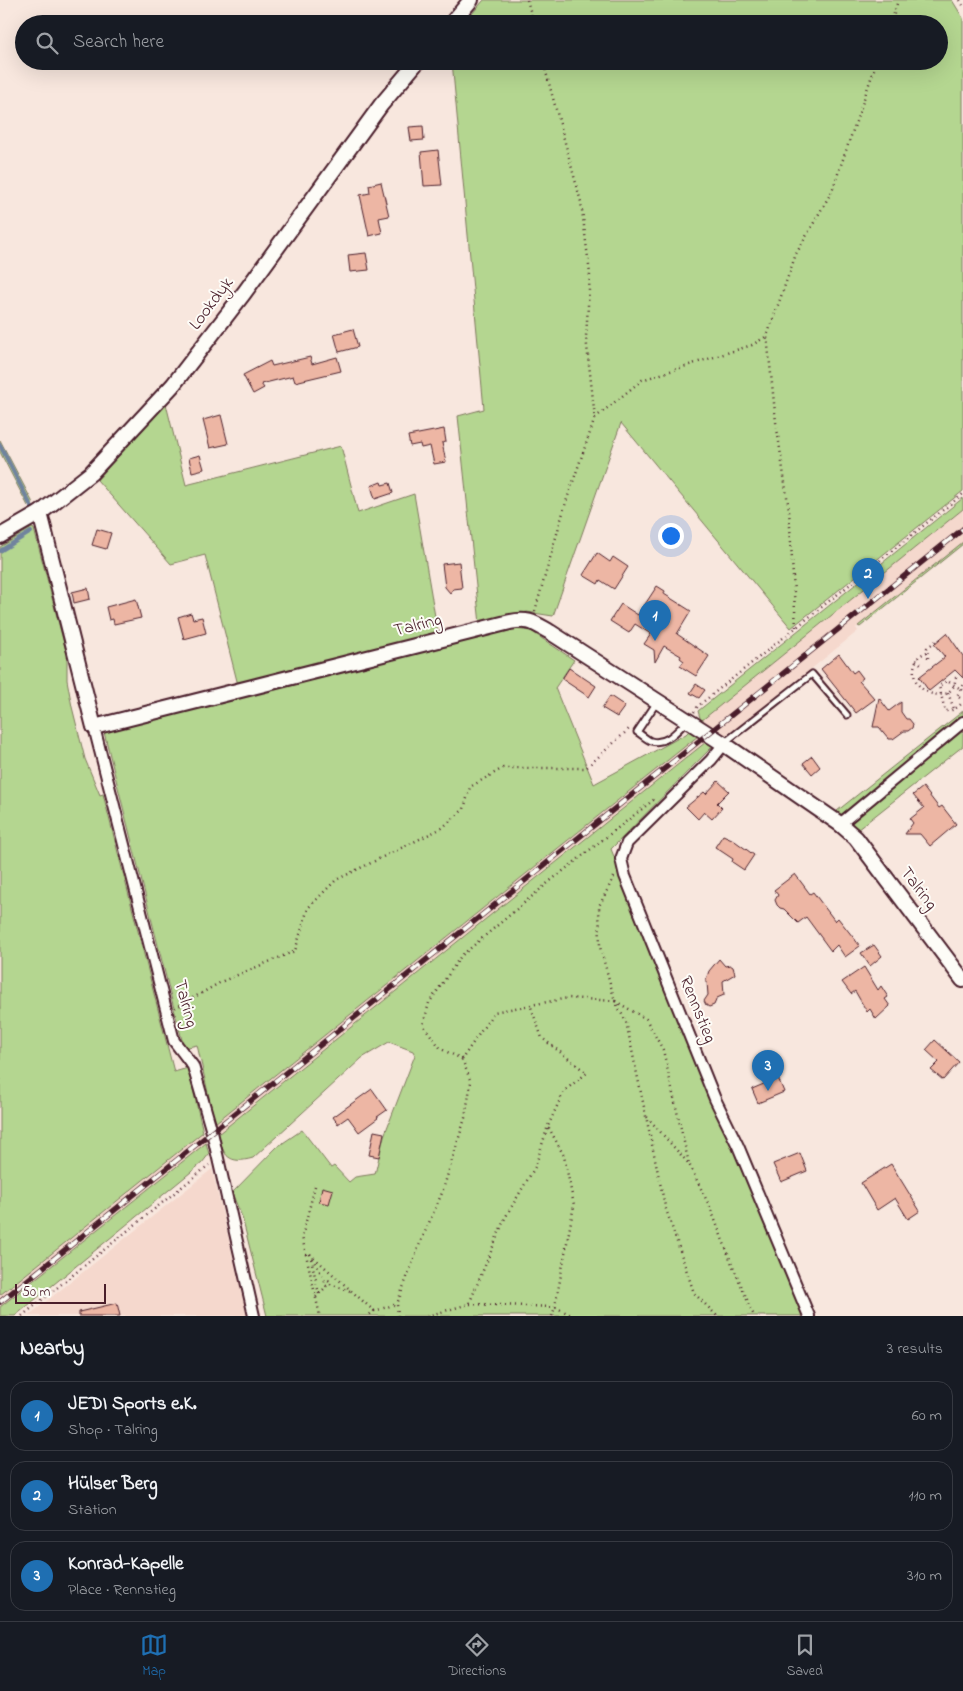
<!DOCTYPE html>
<meta charset="utf-8">
<style>
body{margin:0;font-family:"Indie Flower",sans-serif;background:#20242c;color:#f1f3f6}
.scale{position:absolute;left:15px;bottom:12px;width:91px;box-sizing:border-box;padding-left:5px;border:2px solid #4a1f2b;border-top:0;font-size:14px;line-height:18px;white-space:nowrap;color:#4a1f2b;-webkit-text-stroke:4px #fdfcf7;paint-order:stroke}
.you{position:absolute;left:670px;top:535px;width:18px;height:18px;margin:-12px;border:4px solid #fff;border-radius:50%;background:#1a73e8;box-shadow:0 0 0 8px #1a73e833}
.badge{display:grid;place-items:center;width:32px;height:32px;border-radius:50%;background:#1f6fb2;color:#fff;font-size:16px;font-weight:700}
.pin{position:absolute;translate:-50% -41px;filter:drop-shadow(0 1px 2px #0008)}
.pin::after{content:'';position:absolute;top:26px;width:18px;height:15px;background:inherit;clip-path:polygon(0 0,100% 0,50% 100%)}
.list{margin:0;padding:0;list-style:none}
h2{display:flex;justify-content:space-between;align-items:center;height:65px;margin:0;padding:0 20px;font-size:21px}
h2 small{font-size:16px;font-weight:400;color:#9ea1a6}
.list li{display:grid;grid-template-columns:32px 1fr auto;gap:15px;align-items:center;box-sizing:border-box;height:70px;margin:0 10px 10px;padding:0 10px;border:1px solid #363941;border-radius:15px}
.list b{display:block;font-size:19px;white-space:nowrap}
.list p{margin:0;font-size:16px;white-space:nowrap;color:#9ea1a6}
.list em{font-size:16px;font-style:normal;color:#9ea1a6}
.icon{flex:none;width:28px;height:28px;fill:none;stroke:currentColor;stroke-width:2;stroke-linecap:round;stroke-linejoin:round}
.map{position:relative;flex:none;width:963px;height:1316px;overflow:hidden}
.search{position:absolute;background:#171b24;box-shadow:0 5px 20px #0002;left:15px;right:15px;top:15px;height:55px;display:flex;align-items:center;gap:12px;box-sizing:border-box;padding:0 18px;border-radius:28px;color:#9ea1a6;font-size:19px}
.sheet{height:305px;background:#171b24}
nav{display:flex;justify-content:space-around;align-items:center;box-sizing:border-box;height:70px;border-top:1px solid #363941;background:#171b24;font-size:14px;color:#9ea1a6}
nav a{display:grid;justify-items:center;gap:2px}
nav .on{color:#1f6fb2}
.map>svg:first-child{display:block}
.built{fill:#f5d8cd}
.green{fill:#b4d690;stroke:#7f7a5e}
.lines{fill:none;stroke-linecap:round;stroke-linejoin:round}
.stream{stroke:#70839e;stroke-width:4}
.building{fill:#edb6a4;stroke:#4a1f2b}
.lane-casing{stroke:#4a1f2b;stroke-width:9}
.street-casing{stroke:#4a1f2b;stroke-width:14}
.secondary-casing{stroke:#4a1f2b;stroke-width:18}
.path{stroke:#4a1f2b;stroke-width:2.5;stroke-dasharray:1 4;stroke-linecap:butt}
.lane{stroke:#fdfcf7;stroke-width:5}
.street{stroke:#fdfcf7;stroke-width:10}
.secondary{stroke:#fdfcf7;stroke-width:14}
.rail-casing{stroke:#4a1f2b;stroke-width:5.5}
.rail{stroke:#fdfcf7;stroke-width:4;stroke-dasharray:11;stroke-linecap:butt}
.labels{text-anchor:middle;dominant-baseline:central;stroke-width:4;stroke-linejoin:round;paint-order:stroke}
.street-label{font-size:18px;fill:#4a1f2b;stroke:#fdfcf7}
</style>
<div class="map">
<svg width="963" height="1316" viewBox="0 0 963 1316">
<rect width="100%" height="100%" fill="#f8e7de"/>
<filter id="ink" filterUnits="userSpaceOnUse"><feTurbulence type="fractalNoise" baseFrequency=".02" numOctaves="2"/><feDisplacementMap in="SourceGraphic" scale="10" xChannelSelector="R" yChannelSelector="G"/><feConvolveMatrix kernelMatrix="1 2 1 2 8 2 1 2 1" color-interpolation-filters="sRGB"/></filter>
<g filter="url(#ink)">
<g class="built">
<polygon points="963,509 963,542 856,628 858,631 726,738 701,721"/>
<polygon points="698,736 706,742 218,1134 215,1123"/>
<polygon points="203,1132 206,1143 0,1307 0,1295"/>
<polygon points="212,1169 247,1316 28,1316"/>
</g>
<g class="green">
<polygon points="484,0 952,0 963,18 963,491 791,628 621,423 553,616 527,612 480,624 458,416 484,409 452,61 939,61 939,24 463,24"/>
<polygon points="166,404 186,485 341,446 358,513 414,494 438,634 238,685 205,555 171,564 97,480"/>
<polygon points="0,440 33,503 28,506 0,452"/>
<polygon points="963,498 963,509 701,721 698,711"/>
<polygon points="32,528 34,529 67,655 67,680 72,707 85,759 100,795 103,794 174,1072 188,1068 203,1132 0,1295 0,547"/>
<polygon points="963,542 963,544 860,627 858,626"/>
<polygon points="515,629 531,631 574,660 555,688 594,784 686,734 690,730 698,736 215,1123 197,1045 184,1048 104,732"/>
<polygon points="963,711 963,746 857,830 837,811"/>
<path d="M706,742L713,746L611,849L711,1099L736,1149L804,1316H267L242,1217L232,1193L277,1147L302,1130L331,1168L334,1166L349,1182L355,1177L375,1174L384,1136L415,1055L413,1051L389,1042L362,1058L253,1158C229,1165 223,1156 218,1134Z"/>
<polygon points="206,1143 209,1154 202,1163 15,1316 0,1316 0,1307"/>
</g>
<g class="lines">
<g class="stream">
<polyline points="0,445 32,508"/>
<polyline points="0,551 31,532"/>
</g>
</g>
<g class="building">
<polygon points="423,126 424,140 411,141 409,127"/>
<polygon points="438,150 442,185 424,186 421,152"/>
<polygon points="381,182 389,216 379,218 382,233 369,236 360,195 370,193 369,185"/>
<polygon points="366,253 369,270 350,272 348,255"/>
<polygon points="353,329 358,347 339,352 334,334"/>
<polygon points="310,357 312,364 337,357 341,371 295,382 293,376 261,384 264,388 253,394 243,375 270,361 272,366"/>
<polygon points="221,415 228,444 210,448 203,420"/>
<polygon points="444,429 446,442 442,443 446,462 434,464 430,446 421,448 420,444 410,446 408,436"/>
<polygon points="200,455 204,469 192,472 189,458"/>
<polygon points="381,482 382,485 390,483 393,493 375,499 371,486"/>
<polygon points="97,529 111,533 106,549 92,545"/>
<polygon points="597,553 610,562 613,557 628,567 614,589 600,580 598,584 583,575"/>
<polygon points="459,562 462,588 453,589 450,593 445,587 442,564"/>
<polygon points="657,586 665,591 664,594 691,611 677,634 709,656 696,676 680,666 684,661 680,658 681,656 664,646 655,662 654,650 644,644 651,634 635,624 629,633 610,621 621,604 638,615"/>
<polygon points="88,588 90,599 74,603 72,592"/>
<polygon points="136,599 141,618 114,624 113,619 109,620 106,607"/>
<polygon points="191,613 193,619 202,617 206,633 184,639 178,617"/>
<polygon points="947,633 963,656 963,678 955,670 929,691 919,677 945,657 934,644"/>
<polygon points="839,654 853,673 857,670 863,678 859,681 875,699 856,713 821,669"/>
<polygon points="569,668 596,686 589,697 562,679"/>
<polygon points="696,684 705,690 699,698 690,693"/>
<polygon points="610,696 625,706 617,717 602,708"/>
<polygon points="879,698 889,711 901,702 901,712 906,719 909,719 913,724 912,728 908,731 904,731 893,739 889,739 879,727 873,727"/>
<polygon points="812,756 820,767 812,774 803,763"/>
<polygon points="718,781 729,791 717,803 722,808 712,819 704,812 698,819 686,807 704,792 706,794"/>
<polygon points="923,787 939,808 942,806 956,824 930,846 920,834 905,834 913,823 910,819 924,808 913,795"/>
<polygon points="723,835 732,839 754,855 744,870 732,862 733,859 715,847"/>
<polygon points="795,874 810,894 813,892 835,921 838,918 860,946 845,957 837,945 831,951 806,917 798,923 784,909 780,908 777,905 775,900 778,895 774,890"/>
<polygon points="874,945 882,956 870,966 861,953"/>
<polygon points="719,959 725,966 730,965 733,967 735,974 723,981 724,995 717,998 714,1005 709,1007 706,1005 704,1001 708,995 707,982 705,982 709,971"/>
<polygon points="864,967 878,990 881,986 888,997 885,999 890,1006 876,1019 870,1009 867,1012 855,991 851,994 842,982"/>
<polygon points="935,1040 959,1062 943,1080 931,1070 939,1062 926,1050"/>
<polygon points="778,1078 784,1092 758,1103 752,1089"/>
<polygon points="372,1089 387,1110 377,1117 378,1118 359,1132 348,1117 338,1124 333,1117"/>
<polygon points="374,1131 384,1133 379,1157 369,1155"/>
<polygon points="800,1153 807,1171 781,1182 773,1164"/>
<polygon points="891,1164 920,1211 908,1219 895,1198 877,1210 861,1183"/>
<polygon points="322,1187 333,1190 329,1204 319,1202"/>
<polygon points="117,1303 120,1316 79,1316 79,1312"/>
</g>
<g class="lines">
<g class="lane-casing">
<g id="lane">
<path d="M657,702L637,732C641,734 647,740 651,741C666,745 677,731 686,722"/>
<polyline points="724,743 812,674 847,715"/>
</g>
</g>
<g class="street-casing">
<g id="street">
<polyline points="94,727 174,1041 193,1066 212,1132 254,1316"/>
<polyline points="724,744 711,760 627,843 621,859 625,876 715,1099 738,1146 809,1316"/>
<polyline points="840,824 963,722"/>
</g>
</g>
<g class="secondary-casing">
<g id="secondary">
<polyline points="451,24 471,0"/>
<path d="M40,513L94,727L510,622C529,618 534,623 550,632L724,744L840,824L856,838L963,980"/>
<polyline points="0,536 40,513 91,473 173,385 244,293 381,105 418,61"/>
</g>
</g>
<g class="path">
<polyline points="527,0 534,24"/>
<polyline points="960,0 963,5"/>
<polyline points="891,24 898,0"/>
<polyline points="595,418 642,380 752,345 767,336"/>
<polyline points="535,611 566,502 595,418 586,337 590,274 581,202 543,61"/>
<polyline points="796,627 789,510 776,422 767,336 796,254 832,191 877,61"/>
<path d="M927,652L919,656C904,677 924,701 948,693L954,686L957,673"/>
<polyline points="928,658 927,648 936,641"/>
<polyline points="916,660 921,664"/>
<polyline points="963,685 957,696 963,700"/>
<path d="M963,690L947,681L939,686L945,711C952,711 958,708 963,702"/>
<polyline points="948,693 954,709"/>
<polyline points="694,712 698,706 963,494"/>
<polyline points="614,877 599,906 600,947 615,1001 646,1019 663,1050 689,1164"/>
<polyline points="175,1008 223,981 295,951 308,908 336,880 442,828 464,809 470,787 503,768 586,768 629,729"/>
<polyline points="462,1059 441,1049 423,1025 429,1003 461,956 549,882 656,798"/>
<polyline points="647,1117 689,1164 710,1207 732,1264 754,1316"/>
<polyline points="315,1186 302,1237 320,1316"/>
<polyline points="305,1254 310,1254 319,1294"/>
<polyline points="310,1254 374,1311 368,1316"/>
<polyline points="312,1258 325,1280"/>
<circle cx="327" cy="1283" r="3"/>
<polyline points="330,1284 350,1291"/>
<polyline points="316,1297 327,1286"/>
<polyline points="470,1304 555,1307 574,1205 564,1156 548,1126"/>
<polyline points="374,1311 397,1304"/>
<polyline points="22,1316 209,1165"/>
<polyline points="398,1316 397,1304 418,1248 442,1193 465,1118 471,1082 462,1059 494,1012 568,998 615,1001 626,1022 665,1206 694,1293 717,1316"/>
<polyline points="427,1316 469,1304 505,1218 535,1167 548,1126 564,1091 587,1073 542,1038 530,1004"/>
<polyline points="552,1316 555,1307 573,1316"/>
</g>
<use href="#lane" class="lane"/>
<use href="#street" class="street"/>
<use href="#secondary" class="secondary"/>
<g class="rail-casing">
<polyline id="rail" points="0,1302 963,529"/>
</g>
<use href="#rail" class="rail"/>
</g>
</g>
<g class="labels">
<g class="street-label">
<text transform="translate(212 304) rotate(-53)">Lookdyk</text>
<text transform="translate(418 626) rotate(-14)">Talring</text>
<text transform="translate(918 889) rotate(53)">Talring</text>
<text transform="translate(185 1004) rotate(75)">Talring</text>
<text transform="translate(697 1010) rotate(68)">Rennstieg</text>
</g>
</g>
</svg>
<div class="scale">50 m</div>
<div class="you"></div>
<div class="pin badge" style="left:655px;top:641px">1</div>
<div class="pin badge" style="left:868px;top:599px">2</div>
<div class="pin badge" style="left:768px;top:1091px">3</div>
<div class="search"><svg class="icon" aria-label="search" viewBox="0 0 24 24"><circle cx="10" cy="10" r="6"/><path d="M15 15l6 6"/></svg>Search here</div>
</div>
<section class="sheet">
<h2>Nearby<small>3 results</small></h2>
<ul class="list">
<li><span class="badge">1</span><div><b>JEDI Sports e.K.</b><p>Shop · Talring</p></div><em>60 m</em></li>
<li><span class="badge">2</span><div><b>Hülser Berg</b><p>Station</p></div><em>110 m</em></li>
<li><span class="badge">3</span><div><b>Konrad-Kapelle</b><p>Place · Rennstieg</p></div><em>310 m</em></li>
</ul>
</section>
<nav>
<a class="on"><svg class="icon" aria-label="map" viewBox="0 0 24 24"><path d="M3 6l6-2 6 2 6-2v14l-6 2-6-2-6 2zM9 4v14M15 6v14"/></svg>Map</a>
<a><svg class="icon" aria-label="directions" viewBox="0 0 24 24"><path d="M12 3l9 9-9 9-9-9zM9 14v-3h6M13 9l2 2-2 2"/></svg>Directions</a>
<a><svg class="icon" aria-label="saved" viewBox="0 0 24 24"><path d="M7 4h10v16l-5-4-5 4z"/></svg>Saved</a>
</nav>
